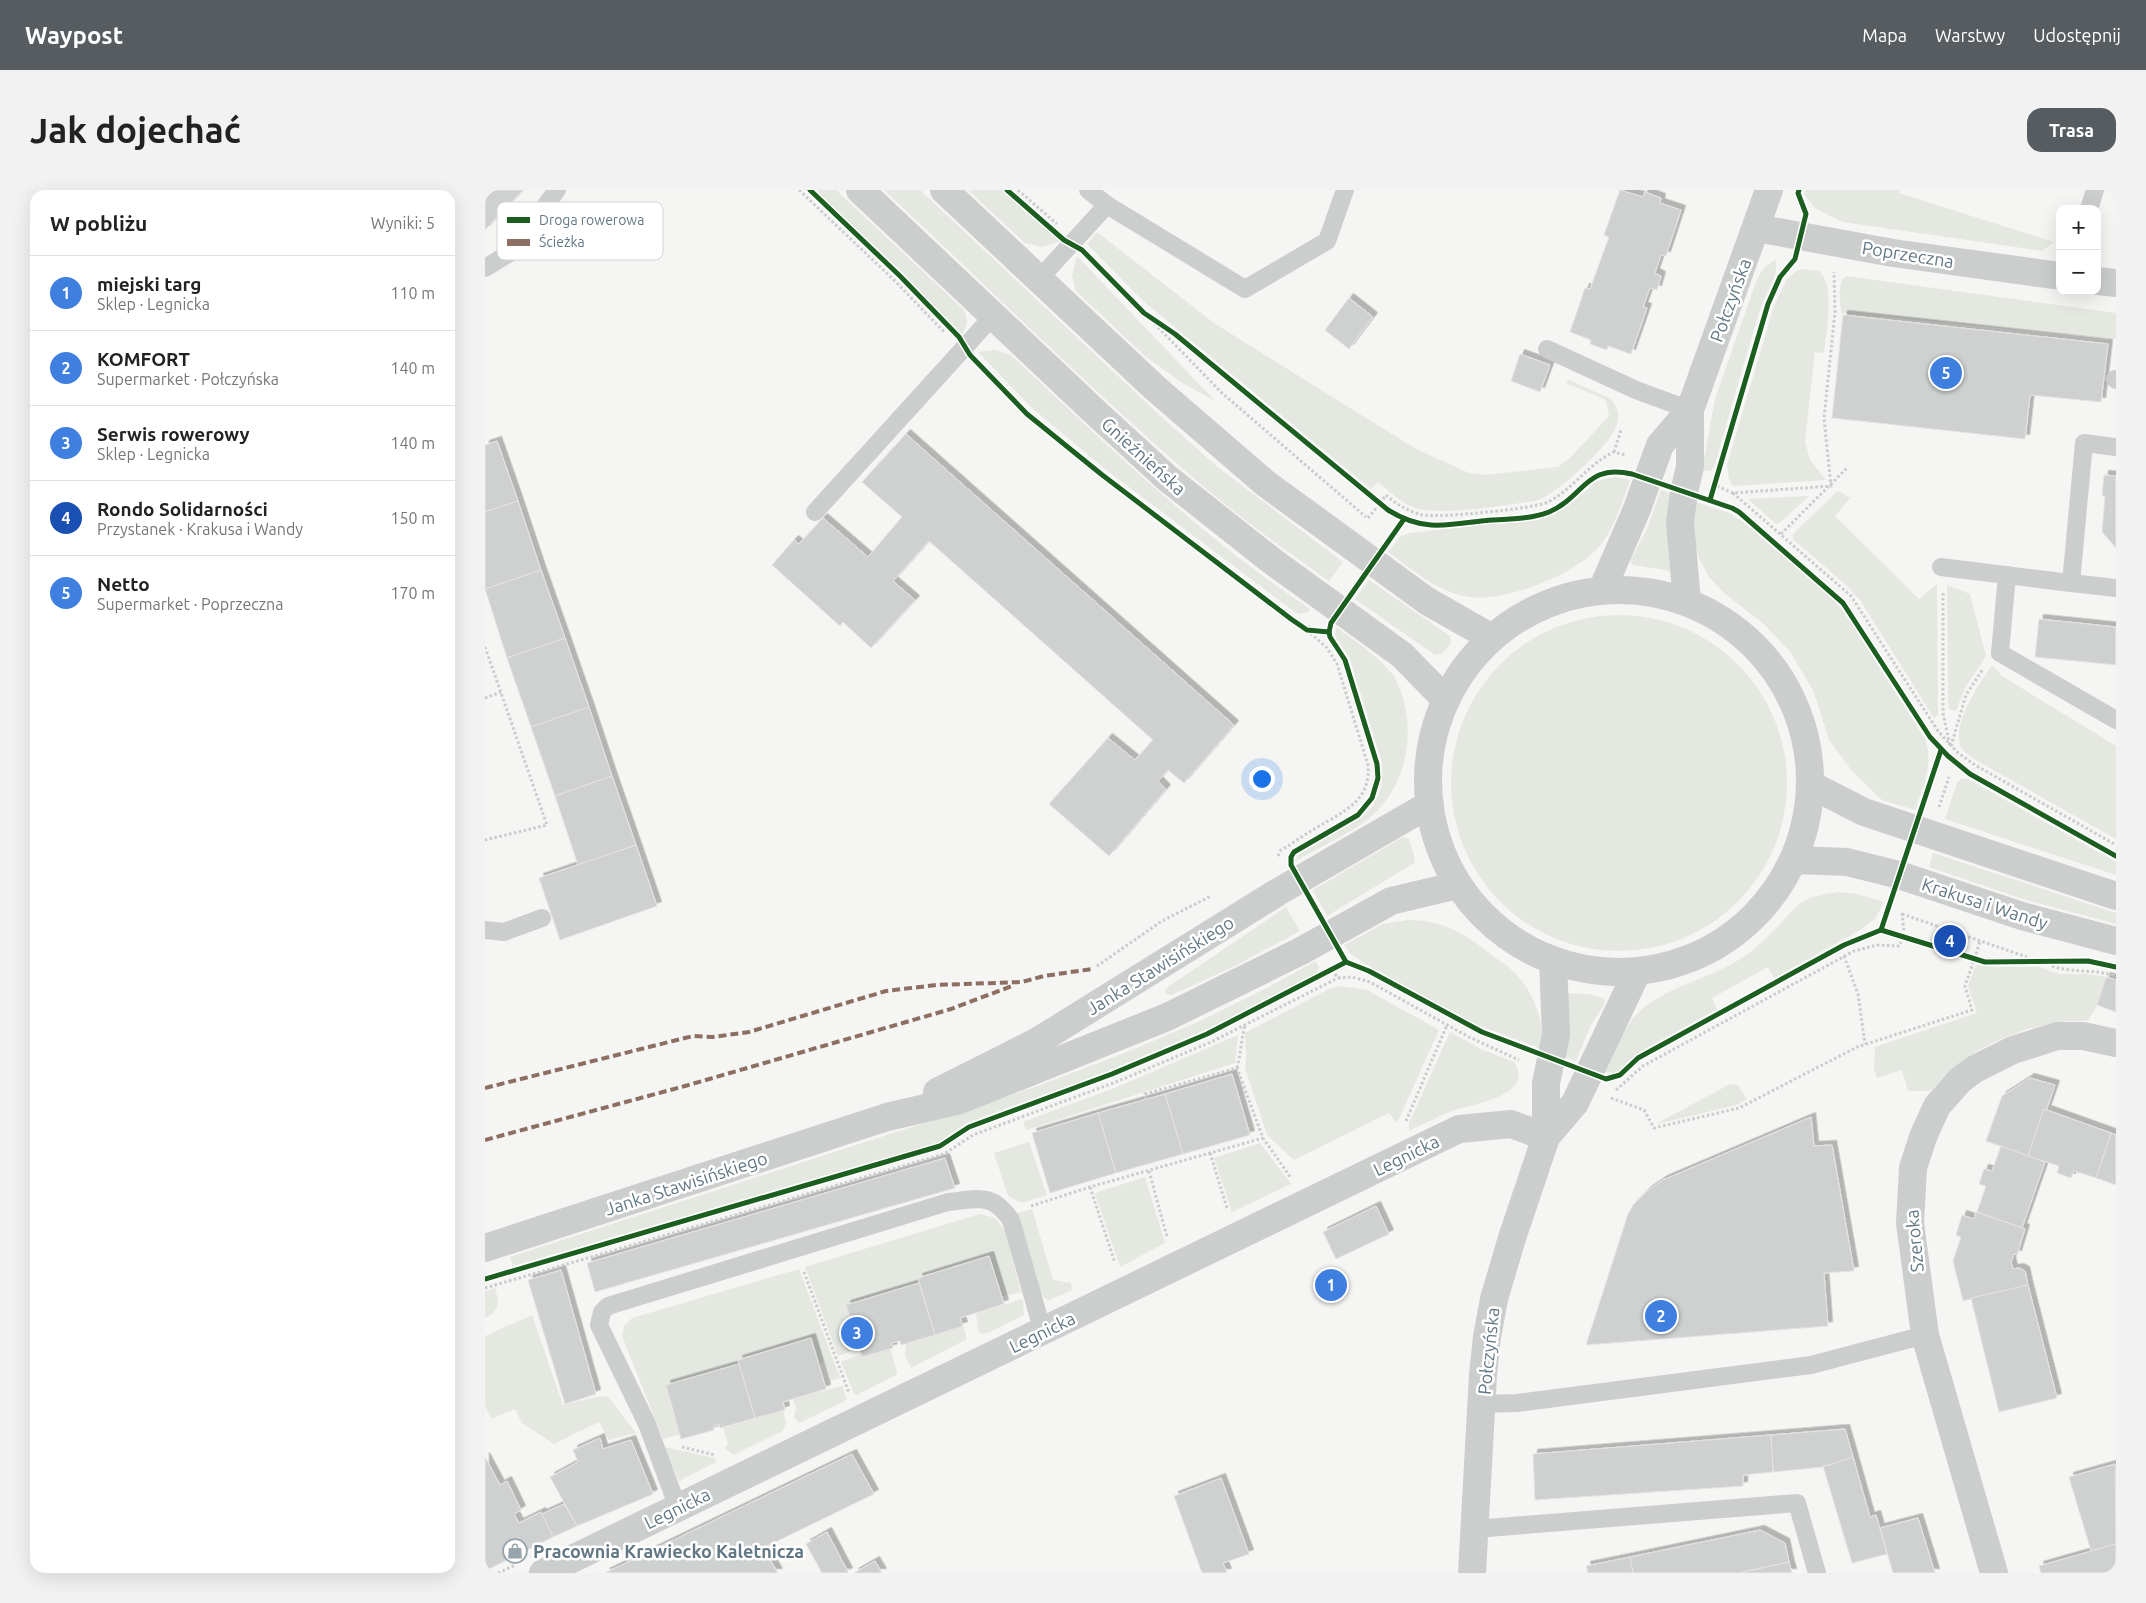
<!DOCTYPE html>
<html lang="pl">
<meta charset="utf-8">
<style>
body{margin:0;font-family:Ubuntu,sans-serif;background:#f2f2f2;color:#222}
.controls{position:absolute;right:15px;top:15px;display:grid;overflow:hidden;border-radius:10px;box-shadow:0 5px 20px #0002}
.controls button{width:45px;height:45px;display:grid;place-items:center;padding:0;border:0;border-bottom:1px solid #e0e0e0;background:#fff;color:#222;font:25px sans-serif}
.you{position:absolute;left:776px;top:588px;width:18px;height:18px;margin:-12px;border:4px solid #fff;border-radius:50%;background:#1a73e8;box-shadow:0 0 0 8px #1a73e833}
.badge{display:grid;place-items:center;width:32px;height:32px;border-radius:50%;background:#565c60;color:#fff;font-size:16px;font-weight:700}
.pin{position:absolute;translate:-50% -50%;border:2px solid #fff;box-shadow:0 1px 5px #0006}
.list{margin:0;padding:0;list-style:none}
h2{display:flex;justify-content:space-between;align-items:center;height:65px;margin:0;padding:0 20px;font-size:21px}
h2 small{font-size:16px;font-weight:400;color:#767676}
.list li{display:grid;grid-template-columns:32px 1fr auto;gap:15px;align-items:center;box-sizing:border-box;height:75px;padding:0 20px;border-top:1px solid #e0e0e0}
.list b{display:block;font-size:19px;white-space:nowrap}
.list p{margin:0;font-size:16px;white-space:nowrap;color:#767676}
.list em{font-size:16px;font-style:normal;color:#767676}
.map{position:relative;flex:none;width:1631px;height:1383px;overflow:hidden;border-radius:15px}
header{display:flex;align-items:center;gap:30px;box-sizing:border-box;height:70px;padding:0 25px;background:#565c60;color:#fff}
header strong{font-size:24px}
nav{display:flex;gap:28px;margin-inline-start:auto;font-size:18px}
.intro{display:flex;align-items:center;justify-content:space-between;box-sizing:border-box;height:120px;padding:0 30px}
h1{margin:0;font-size:35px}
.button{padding:12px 22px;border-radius:15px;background:#565c60;color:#fff;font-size:18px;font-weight:700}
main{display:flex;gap:30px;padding:0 30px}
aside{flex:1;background:#fff;border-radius:15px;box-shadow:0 5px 20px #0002}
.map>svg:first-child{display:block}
.green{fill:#e4e8e1}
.building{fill:#cfd1d1;stroke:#e4e4e2;filter:url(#shadow)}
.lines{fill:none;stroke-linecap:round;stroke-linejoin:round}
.path{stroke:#cacbcc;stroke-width:3;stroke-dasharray:2.5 2.5;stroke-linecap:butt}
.service{stroke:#cccece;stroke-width:18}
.minor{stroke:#cccece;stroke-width:28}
.tertiary{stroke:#cccece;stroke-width:28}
.quiet{stroke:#8d6e63;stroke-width:4;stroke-dasharray:8 4;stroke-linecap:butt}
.cycleway-casing{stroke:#fff;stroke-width:8}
.cycleway{stroke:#1b5e20;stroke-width:5}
.labels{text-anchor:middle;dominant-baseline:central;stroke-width:5;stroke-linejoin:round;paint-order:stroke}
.street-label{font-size:18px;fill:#637885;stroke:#fff}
.poi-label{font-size:18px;font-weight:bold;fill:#637885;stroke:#fff;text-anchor:start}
.key{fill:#fff;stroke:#d0d6da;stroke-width:1}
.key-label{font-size:14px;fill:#637885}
</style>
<header>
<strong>Waypost</strong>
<nav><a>Mapa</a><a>Warstwy</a><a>Udostępnij</a></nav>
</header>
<div class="intro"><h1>Jak dojechać</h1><a class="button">Trasa</a></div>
<main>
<aside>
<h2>W pobliżu<small>Wyniki: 5</small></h2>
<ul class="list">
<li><span class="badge" style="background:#3f7fe0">1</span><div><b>miejski targ</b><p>Sklep · Legnicka</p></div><em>110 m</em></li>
<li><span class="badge" style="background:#3f7fe0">2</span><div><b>KOMFORT</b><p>Supermarket · Połczyńska</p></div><em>140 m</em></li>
<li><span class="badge" style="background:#3f7fe0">3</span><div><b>Serwis rowerowy</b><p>Sklep · Legnicka</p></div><em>140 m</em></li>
<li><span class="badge" style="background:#1a4fb4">4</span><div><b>Rondo Solidarności</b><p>Przystanek · Krakusa i Wandy</p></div><em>150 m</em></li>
<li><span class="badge" style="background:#3f7fe0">5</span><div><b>Netto</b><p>Supermarket · Poprzeczna</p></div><em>170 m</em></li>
</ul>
</aside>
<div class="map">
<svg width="1631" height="1383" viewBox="0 0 1631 1383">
<defs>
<filter id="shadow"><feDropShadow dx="4.5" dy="-4.5" stdDeviation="0" flood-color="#0004"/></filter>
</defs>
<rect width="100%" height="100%" fill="#f5f5f3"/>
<g class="green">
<path d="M330,0H351L478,119C484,129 483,136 476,145L418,83Z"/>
<path d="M399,0H435L681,231L735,279L858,372L844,391C801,361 758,330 718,296C608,202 505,99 399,0Z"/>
<polygon points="483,0 516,0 576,51 558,57 540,53"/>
<polygon points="1321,0 1415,0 1414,3 1569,52 1557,61 1358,32 1330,18 1319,4"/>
<path d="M612,42L729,133L931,259L984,283L1000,285L1073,277L1085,268L1124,226L1121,210L1081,193L1084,190L1126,209C1134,218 1135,228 1130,239C1123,257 1069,307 1050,311C1020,315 953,327 927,317C914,311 904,301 893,292L886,299L657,110L602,54Z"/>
<polygon points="592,66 730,211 699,194 660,166 591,101 587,86"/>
<path d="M1290,70C1295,84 1282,101 1277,114C1260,167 1245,223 1229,277L1225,281H1217L1230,209L1272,89L1279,78Z"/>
<path d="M1319,79L1334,81C1351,96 1341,142 1339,163L1330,162L1320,251L1325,270L1341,290L1248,296L1244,289L1242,275L1289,116L1302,89L1313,80Z"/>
<path d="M1361,86L1631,123V149L1356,123C1356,111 1351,93 1361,86Z"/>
<path d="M510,160L526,165C621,254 716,347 825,419L823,422L815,424L810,422L620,279L547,218L493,162Z"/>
<path d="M1130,287L1145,290C1137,311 1131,335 1117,353C1098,380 1038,404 1005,407C993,409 979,407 968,403C944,395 923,376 903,362L915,347L925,343L1060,328L1079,319L1112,291Z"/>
<polygon points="1176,300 1186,304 1186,381 1148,375 1145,371 1162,339"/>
<polygon points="1353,301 1365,308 1350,326 1434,409 1452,394 1453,525 1449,528 1375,410 1360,394 1308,349 1308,344"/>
<polygon points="1324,306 1296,332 1291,334 1263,309"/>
<path d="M1208,311L1244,323L1257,331L1346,407L1360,423L1440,549C1449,574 1438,597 1430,620L1397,610L1367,581L1344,550L1329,502L1306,463L1279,434L1239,403L1224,387L1214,368L1208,351Z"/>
<polygon points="884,390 965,446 966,453 957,464 950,465 870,409"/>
<polygon points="1462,395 1485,404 1501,466 1480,498 1471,521 1464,519 1463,513"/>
<circle cx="1134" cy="593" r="168"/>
<path d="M851,437C871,452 893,466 909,486C912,490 913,496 915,500C931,540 922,590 892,621C872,641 836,656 811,671L813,665L876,628L888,616L896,598L897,573L865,469L850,446Z"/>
<path d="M1507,475L1517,486L1631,556V649L1496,573C1489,569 1482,565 1477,559C1464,537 1495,493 1507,475Z"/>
<polygon points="1476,589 1483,589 1631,672 1631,685 1460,629 1472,593"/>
<polygon points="918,647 924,649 930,669 929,673 842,726 828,700"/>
<polygon points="1448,663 1631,723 1631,734 1541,710 1444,677"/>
<path d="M1354,702L1372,704L1399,712L1390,729L1375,740L1289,788L1283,777L1227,808L1232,819L1153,863L1133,881L1129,883L1120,882C1129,861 1137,839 1154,822C1179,798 1222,789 1252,771C1270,761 1284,745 1298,731C1304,724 1310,717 1317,712C1329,705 1341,704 1354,702Z"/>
<polygon points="801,717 815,741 752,775 687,805 681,804 680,800 683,797"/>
<path d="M923,730C958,730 981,744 1008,766C1016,772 1025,777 1032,785C1050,805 1059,832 1057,859L990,834L879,773L866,764L859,755L898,734Z"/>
<polygon points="831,771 834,778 831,784 720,840 626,880 482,933 453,953 28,1076 25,1067 553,896 642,862 713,832 782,798"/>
<path d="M1491,775L1510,777H1554L1574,784H1602L1621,787L1612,815L1603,831C1564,828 1519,845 1486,865C1470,875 1458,888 1445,901H1423L1417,880L1392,888L1389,880L1390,857L1492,823L1483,796Z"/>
<polygon points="856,796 882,800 954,840 912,933 904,923 809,970 782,945 760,878 761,867 760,843 846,798"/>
<path d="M1077,803C1089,804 1110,802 1120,810L1119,815L1105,837L1091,871L1080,867Z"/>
<path d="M965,842L998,860L1029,872C1051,905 989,914 970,920C954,926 939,934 924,941V933Z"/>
<polygon points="753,845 750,873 541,940 538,932 632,897"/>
<polygon points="1245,894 1253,895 1262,909 1252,915 1171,934"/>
<polygon points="544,952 562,1005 537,1013 523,1006 509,963"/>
<polygon points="775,953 806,994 747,1022 729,968"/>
<polygon points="660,987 680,1053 635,1077 610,1003"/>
<polygon points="547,1019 568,1090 586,1093 587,1100 563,1111 553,1100 530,1024"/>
<polygon points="495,1024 510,1028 520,1041 536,1102 517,1106 504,1066 433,1087 434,1093 361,1115 375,1158 353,1166 320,1077"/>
<polygon points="314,1079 355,1188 345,1191 339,1172 333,1173 326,1148 253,1169 254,1174 181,1195 195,1244 178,1249 137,1146 139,1136 147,1128"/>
<path d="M10,1098C14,1112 15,1121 0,1128V1101Z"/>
<polygon points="538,1109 539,1125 503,1143 496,1144 493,1140 491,1123"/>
<polygon points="47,1125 78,1215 112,1207 123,1206 151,1243 124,1250 114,1232 69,1254 37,1233 30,1219 6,1229 0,1215 0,1146"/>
<polygon points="478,1136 482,1149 426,1178 420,1166 421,1154"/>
<polygon points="405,1158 412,1182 411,1185 372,1205 369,1204 356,1172 377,1164"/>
<polygon points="357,1196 362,1210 314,1233 309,1227 311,1218 308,1209"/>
<polygon points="298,1220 301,1232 298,1241 248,1265 240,1258 243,1254 238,1238"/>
<polygon points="179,1257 230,1268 231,1272 194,1291"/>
</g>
<g class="building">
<polygon points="0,0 38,0 0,40"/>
<polygon points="1135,0 1158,7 1160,2 1176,8 1175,13 1196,20 1181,66 1176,65 1170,83 1176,86 1172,100 1165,98 1158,117 1162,118 1146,164 1123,156 1122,160 1105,154 1106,150 1085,142 1100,98 1105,99 1124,47 1119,45"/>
<polygon points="864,108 888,127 864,159 840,140"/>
<polygon points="1358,125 1623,154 1616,212 1545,205 1540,249 1347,228"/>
<polygon points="1035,164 1065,175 1055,202 1026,191"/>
<polygon points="421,244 749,535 699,593 683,580 673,591 681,599 624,666 564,614 623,548 650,570 668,550 444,351 408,391 430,410 386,458 358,432 355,436 287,375 309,350 314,354 338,328 383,367 417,327 377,292"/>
<polygon points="12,251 33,311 0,322 0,255"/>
<polygon points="1619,285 1631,286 1631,358 1617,342 1620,306 1617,306"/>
<polygon points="33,311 56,380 0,399 0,322"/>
<polygon points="56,380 80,448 22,468 0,399"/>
<polygon points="1554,429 1631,437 1631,475 1550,467"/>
<polygon points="80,448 104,517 46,537 22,468"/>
<polygon points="104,517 127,586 70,606 46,537"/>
<polygon points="127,586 151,655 93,675 70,606"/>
<polygon points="151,655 172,716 75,750 54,688"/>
<polygon points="1621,787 1631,790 1631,822 1612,815"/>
<polygon points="747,884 765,945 698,964 680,904"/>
<polygon points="1545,888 1570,895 1561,921 1559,919 1543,966 1501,951 1517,906"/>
<polygon points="680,904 698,964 631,983 613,923"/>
<polygon points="1559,919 1626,943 1611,988 1589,981 1586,988 1572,983 1574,976 1543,966"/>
<polygon points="613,923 631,983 565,1003 547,943"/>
<polygon points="1326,927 1329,956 1347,955 1369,1081 1339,1083 1343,1136 1101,1155 1143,1024 1148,1015 1162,1001 1178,990"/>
<polygon points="1626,943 1631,945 1631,995 1611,988"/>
<polygon points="1516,956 1560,972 1537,1038 1492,1022 1501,996 1494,994 1499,979 1507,981"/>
<polygon points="460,968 470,998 110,1102 102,1073"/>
<polygon points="891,1016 904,1044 851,1069 838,1042"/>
<polygon points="1491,1022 1540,1039 1532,1065 1529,1064 1526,1072 1528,1079 1534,1078 1540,1081 1543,1095 1478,1111 1468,1071 1476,1047 1471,1045 1477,1025 1489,1029"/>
<polygon points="504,1066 519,1114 475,1128 478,1136 450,1145 433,1088"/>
<polygon points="76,1080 111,1204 80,1214 43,1090"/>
<polygon points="434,1093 450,1145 416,1155 415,1151 406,1153 408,1158 377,1167 361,1115"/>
<polygon points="1543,1095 1572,1208 1514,1222 1486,1108"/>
<polygon points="326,1148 341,1199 298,1212 300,1220 270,1228 253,1170"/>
<polygon points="254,1174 270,1228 235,1238 234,1234 228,1236 229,1240 196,1249 181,1195"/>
<polygon points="1360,1239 1368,1267 1345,1275 1338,1276 1338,1277 1288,1282 1286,1245"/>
<polygon points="1286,1245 1288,1282 1258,1285 1258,1296 1050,1310 1048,1264"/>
<polygon points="115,1248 118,1259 146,1250 168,1304 92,1336 65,1287 93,1272 88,1260"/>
<polygon points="367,1264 389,1304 278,1358 293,1383 120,1383"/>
<polygon points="0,1267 15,1295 22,1291 36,1320 29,1324 34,1333 56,1322 68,1347 0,1381"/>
<polygon points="1368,1267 1385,1327 1391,1325 1402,1364 1367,1373 1338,1276 1345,1275"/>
<polygon points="1630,1274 1631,1354 1606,1361 1584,1287"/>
<polygon points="736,1288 764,1364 738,1373 742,1383 717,1383 689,1306"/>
<polygon points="79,1314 92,1336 68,1347 57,1324"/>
<polygon points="1433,1328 1450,1383 1408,1383 1395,1338"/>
<polygon points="1275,1340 1300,1353 1304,1372 1254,1383 1148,1383 1145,1367"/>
<polygon points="342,1342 363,1382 362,1383 337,1383 321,1354"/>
<polygon points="1631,1354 1631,1383 1556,1383 1554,1376"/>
<polygon points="1145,1367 1148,1383 1103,1383 1101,1376"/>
<polygon points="390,1371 397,1383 369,1383"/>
<polygon points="1304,1372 1307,1383 1254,1383"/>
</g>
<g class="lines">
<g class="path">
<polyline points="314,0 410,91 460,143"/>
<polyline points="533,0 572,34"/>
<polyline points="659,123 737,203 881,327"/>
<polyline points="1129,262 1136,240"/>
<polyline points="1232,296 1248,303 1346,296 1339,228 1350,122 1349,82"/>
<polyline points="1248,303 1366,406 1453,541 1472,562 1490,575 1631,655"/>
<path d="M898,309L901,305C912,315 923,321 937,325C953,328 1049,319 1063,312C1087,300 1103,274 1129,262L1141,265"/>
<polyline points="883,328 892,317"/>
<polyline points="1296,344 1362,278"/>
<polyline points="1458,403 1458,523 1465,556"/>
<polyline points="0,457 62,635 0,650"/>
<polyline points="0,508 16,502"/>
<polyline points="1466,556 1481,505 1498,479"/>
<polyline points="1454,617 1464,587"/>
<path d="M793,666L796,660L803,656C816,647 829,639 843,631C866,618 886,605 883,575L852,474L842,458L822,440L826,435"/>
<polyline points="1417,723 1419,742"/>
<polyline points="1417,724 1542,767"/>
<polyline points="1491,764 1495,751"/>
<polyline points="1359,766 1373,804 1380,854"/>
<polyline points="612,776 677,731 726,706"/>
<path d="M1567,776C1587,783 1610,779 1631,786"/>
<polyline points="850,784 853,788 867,787 885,792 984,847 1034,870"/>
<path d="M752,878C756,863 756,850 760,835"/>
<polyline points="1131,900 1158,876 1369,761 1392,755 1414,756 1416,752"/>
<polyline points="1126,908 1159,920 1169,938 1254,918 1372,857 1487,820 1480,796 1488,773"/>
<polyline points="661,909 660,904 752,878 778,948 806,988"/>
<polyline points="921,931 962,835"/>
<polyline points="725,963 742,1018"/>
<polyline points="664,981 682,1047"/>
<polyline points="605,997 630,1073"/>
<polyline points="546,1016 605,997 778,948"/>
<polyline points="319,1082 364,1203"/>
<polyline points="0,1098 459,964 488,945 631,892 726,852 853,788"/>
<polyline points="197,1257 230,1265"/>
<polyline points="13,1383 30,1375"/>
</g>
<g class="service">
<polyline points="603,0 622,15"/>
<polyline points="1604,19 1610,0"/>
<polyline points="0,78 26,62 72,0"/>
<polyline points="554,89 622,15 760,99 842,51 860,0"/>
<polyline points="1062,159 1151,200 1205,220"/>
<polyline points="1630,189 1631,190"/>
<polyline points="1631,257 1599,253 1586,393 1631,398"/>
<polyline points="330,322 508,126"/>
<polyline points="1456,377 1586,393"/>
<polyline points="1522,385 1515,463 1631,530"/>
<polyline points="0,740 19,742 57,728"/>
<polyline points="997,1214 1032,1213 1326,1175 1440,1145"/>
<path d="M193,1318L162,1234L114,1135L117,1122L123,1116L463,1012C493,1009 507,1002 526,1030L558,1142"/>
<polyline points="990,1339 1312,1313 1332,1383"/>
</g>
<g class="minor">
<polyline points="1271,38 1408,63 1575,86"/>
<polyline points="1612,91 1631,93"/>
<polyline points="58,1383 974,939 1026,934 1061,947"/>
<polyline points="1509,1383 1440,1145 1425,1033 1428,978 1438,947 1452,916 1475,890 1490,879 1528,860 1572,846 1598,846 1631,853"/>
</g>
<g class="tertiary">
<polyline points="375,0 610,222 682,288 787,371 917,465 961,510"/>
<polyline points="459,0 670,198 780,293 942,411 1007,448"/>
<polyline points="1117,400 1152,319 1175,255 1205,220"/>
<circle cx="1134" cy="591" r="191"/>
<polyline points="1202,412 1195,332 1199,302 1205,277 1205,220 1284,0"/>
<polyline points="1326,595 1379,622 1631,706"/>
<polyline points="1309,670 1362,672 1414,685 1537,726 1631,751"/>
<polyline points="452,902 553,851 793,702 945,614"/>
<polyline points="1061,947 1090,913 1152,782"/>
<polyline points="0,1058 402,927 475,910 682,827 816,761 906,711 973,695"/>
<polyline points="987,1383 998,1185 1002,1147 1009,1109 1027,1048 1061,947 1061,893 1071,845 1068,771"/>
</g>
<g class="quiet">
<polyline points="0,898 208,846 228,847 264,842 401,801 451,795 537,792 559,786 607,779"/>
<polyline points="0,950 200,896 466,819 527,796"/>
</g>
<g class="cycleway-casing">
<g id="cycleway">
<polyline points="325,0 415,86 474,147 485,165 542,224 616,284 806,429 822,440 844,442"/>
<path d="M522,0L579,50L597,60L659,123L690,144L903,320C916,328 931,334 946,335C962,336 980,333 996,331C1018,329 1044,330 1064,322C1099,307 1101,273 1147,284L1247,318L1254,322L1358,413L1445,547L1463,566L1485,584L1631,666"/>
<polyline points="1225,310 1283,114 1295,87 1310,69 1321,24 1313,3 1314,0"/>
<polyline points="1396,740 1456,560"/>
<polyline points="861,772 806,675 806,667 809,662 873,625 887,608 893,588 892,574 860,470 845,447 844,442 846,433 919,329"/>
<polyline points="0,1089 455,956 484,937 627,884 722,844 861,772 884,781 997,842 1121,889 1135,885 1153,868 1359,755 1396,740 1500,772 1603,771 1631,777"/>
</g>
</g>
<use href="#cycleway" class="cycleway"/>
</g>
<defs>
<g id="shop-ring" transform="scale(1.25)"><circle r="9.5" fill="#fff" stroke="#96a4ac" stroke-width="1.5"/><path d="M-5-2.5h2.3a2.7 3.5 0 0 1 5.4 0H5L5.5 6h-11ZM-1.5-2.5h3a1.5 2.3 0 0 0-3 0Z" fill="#96a4ac"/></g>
</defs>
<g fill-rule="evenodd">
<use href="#shop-ring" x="30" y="1361"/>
</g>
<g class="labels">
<g class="street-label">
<text transform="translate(1423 64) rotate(9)">Poprzeczna</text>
<text transform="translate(1245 110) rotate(-70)">Połczyńska</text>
<text transform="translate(659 266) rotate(42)">Gnieźnieńska</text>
<text transform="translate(1500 713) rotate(18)">Krakusa i Wandy</text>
<text transform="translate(675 775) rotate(-32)">Janka Stawisińskiego</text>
<text transform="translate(921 965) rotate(-26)">Legnicka</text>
<text transform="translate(201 993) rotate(-18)">Janka Stawisińskiego</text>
<text transform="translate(1429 1051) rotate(-95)">Szeroka</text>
<text transform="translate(557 1142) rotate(-26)">Legnicka</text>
<text transform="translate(1003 1161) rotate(-84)">Połczyńska</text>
<text transform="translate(192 1318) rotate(-26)">Legnicka</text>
</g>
<g class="poi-label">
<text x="48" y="1361">Pracownia Krawiecko Kaletnicza</text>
</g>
</g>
<rect x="12" y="12" width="166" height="58" rx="8" class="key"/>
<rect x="22" y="27" width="23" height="6" fill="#1b5e20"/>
<rect x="22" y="49" width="23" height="7" fill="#8d6e63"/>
<g class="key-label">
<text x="54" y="35">Droga rowerowa</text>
<text x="54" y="57">Ścieżka</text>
</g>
</svg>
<div class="controls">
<button>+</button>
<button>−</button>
</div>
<div class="you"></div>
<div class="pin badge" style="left:846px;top:1095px;background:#3f7fe0">1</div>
<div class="pin badge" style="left:1176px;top:1126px;background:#3f7fe0">2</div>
<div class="pin badge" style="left:372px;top:1143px;background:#3f7fe0">3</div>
<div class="pin badge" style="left:1465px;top:751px;background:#1a4fb4">4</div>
<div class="pin badge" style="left:1461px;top:183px;background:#3f7fe0">5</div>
</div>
</main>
